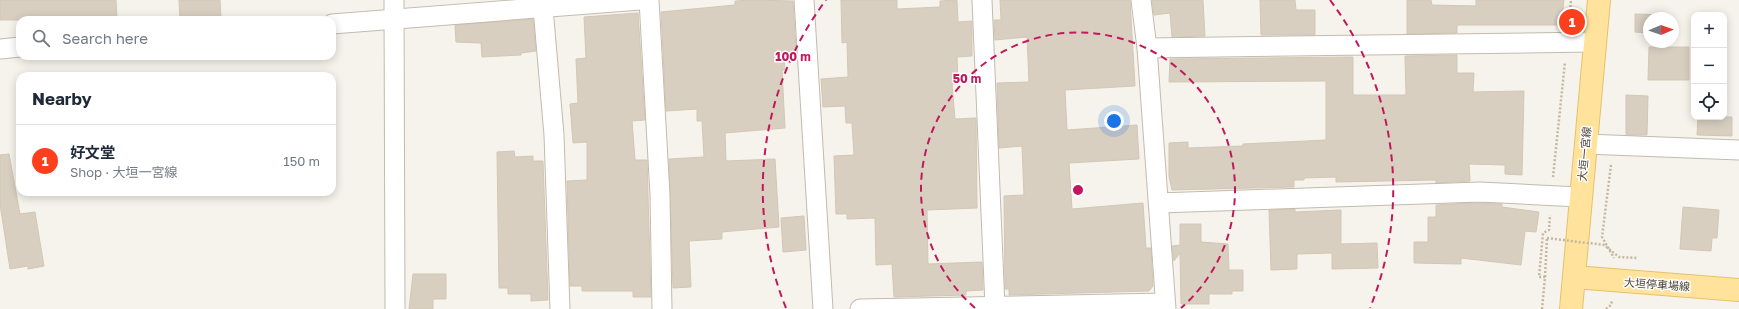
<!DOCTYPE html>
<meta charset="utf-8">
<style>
body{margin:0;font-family:"Golos Text","Noto Sans JP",sans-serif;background:#f6f6f7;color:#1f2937}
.controls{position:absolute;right:12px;top:12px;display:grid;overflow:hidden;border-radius:8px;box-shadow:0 2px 10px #0003}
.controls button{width:36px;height:36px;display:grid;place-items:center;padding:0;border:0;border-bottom:1px solid #e0e1e3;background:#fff;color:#1f2937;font:20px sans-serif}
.compass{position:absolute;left:1643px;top:12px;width:36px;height:36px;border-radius:50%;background:#fff;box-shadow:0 2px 10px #0003;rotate:88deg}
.you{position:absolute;left:1114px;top:121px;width:14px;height:14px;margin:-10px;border:3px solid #fff;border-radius:50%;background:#1a73e8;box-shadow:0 0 0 6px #1a73e833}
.badge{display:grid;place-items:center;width:26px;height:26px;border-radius:50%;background:#fc3f1d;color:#fff;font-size:13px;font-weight:700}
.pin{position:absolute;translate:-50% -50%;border:2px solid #fff;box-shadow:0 1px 4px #0006}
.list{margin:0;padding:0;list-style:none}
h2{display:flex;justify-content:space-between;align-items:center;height:52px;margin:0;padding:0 16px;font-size:17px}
h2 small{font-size:13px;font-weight:400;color:#747a83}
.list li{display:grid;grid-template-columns:26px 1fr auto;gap:12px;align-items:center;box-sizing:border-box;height:72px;padding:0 16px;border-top:1px solid #e0e1e3}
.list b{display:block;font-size:15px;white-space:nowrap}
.list p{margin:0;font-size:13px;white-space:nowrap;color:#747a83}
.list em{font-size:13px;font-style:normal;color:#747a83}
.icon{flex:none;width:22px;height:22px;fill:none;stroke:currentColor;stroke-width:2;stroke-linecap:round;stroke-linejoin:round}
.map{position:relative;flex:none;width:1739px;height:309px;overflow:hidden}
.search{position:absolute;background:#fff;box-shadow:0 2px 10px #0003;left:16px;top:16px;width:320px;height:44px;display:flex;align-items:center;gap:10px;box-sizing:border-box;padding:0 14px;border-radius:12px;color:#747a83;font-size:15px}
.panel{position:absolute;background:#fff;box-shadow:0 2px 10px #0003;left:16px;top:72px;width:320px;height:124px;border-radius:12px}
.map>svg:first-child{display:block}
.building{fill:#d8cfc1;stroke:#d3c7b4}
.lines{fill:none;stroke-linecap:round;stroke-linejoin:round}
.minor-casing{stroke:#c2bbae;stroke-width:21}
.primary-casing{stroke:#e6c16a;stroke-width:24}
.path{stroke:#c4b79f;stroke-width:2.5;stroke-dasharray:2 2;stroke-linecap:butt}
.minor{stroke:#fff;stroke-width:19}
.primary{stroke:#ffe39c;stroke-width:22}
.path-bridge{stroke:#c4b79f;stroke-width:2.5;stroke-dasharray:2 2;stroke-linecap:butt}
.ring{fill:none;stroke:#c2185b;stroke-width:2;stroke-dasharray:7 5}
.labels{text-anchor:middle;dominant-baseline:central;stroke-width:3;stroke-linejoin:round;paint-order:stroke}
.street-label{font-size:11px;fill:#4b4439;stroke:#fff}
.centre{fill:#c2185b;stroke:#fff;stroke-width:2}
.ring-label{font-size:12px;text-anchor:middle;font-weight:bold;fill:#c2185b;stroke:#fff;stroke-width:3;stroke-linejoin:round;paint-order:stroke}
</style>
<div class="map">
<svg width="1739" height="309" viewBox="0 0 1739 309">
<rect width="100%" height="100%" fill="#f6f3ec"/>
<g class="building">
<polygon points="0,0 116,0 117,20 0,20"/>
<polygon points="179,0 220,0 221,19 180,20"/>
<polygon points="752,0 793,1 796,51 784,52 785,70 782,70 785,128 725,133 726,161 775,159 779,227 722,232 722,239 689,241 691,287 673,288 669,159 704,157 702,121 697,121 697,109 666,111 661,12 735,5 735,1"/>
<polygon points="841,0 897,0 897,9 940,7 940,1 957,0 958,22 972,21 972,56 957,57 958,84 952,84 955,119 976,118 977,208 927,210 928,264 982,262 983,290 966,291 966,295 894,297 892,264 876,265 875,218 847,219 847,214 836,214 834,156 854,155 852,123 846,123 845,106 823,107 821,79 848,77 847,42 842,43"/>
<polygon points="1000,0 1130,0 1135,86 1065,90 1067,130 1137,125 1139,159 1069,163 1072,209 1143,203 1146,248 1151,248 1153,286 1149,291 1009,295 1009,289 1005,289 1004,196 1024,195 1022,146 999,148 997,83 1029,82 1027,37 995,40 994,20 1001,20"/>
<polygon points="1152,0 1203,0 1205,36 1172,37 1170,13 1154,15"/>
<polygon points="1260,0 1295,0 1296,10 1315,10 1315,35 1261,35"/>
<polygon points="1407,0 1431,0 1432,5 1476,6 1476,0 1564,0 1561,25 1457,25 1457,33 1407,34"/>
<polygon points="638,13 645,120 632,121 635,160 647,160 651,297 633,297 633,291 582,291 582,286 570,286 567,181 587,180 587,142 573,143 570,104 578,103 576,59 586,58 584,17"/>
<polygon points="1635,14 1663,15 1663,18 1649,18 1649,33 1635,32"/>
<polygon points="533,19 536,51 521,53 521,55 482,57 481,43 456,42 455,25"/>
<polygon points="1649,47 1689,47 1689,80 1648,80"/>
<polygon points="1457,55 1457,73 1474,73 1473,92 1524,91 1522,175 1505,174 1505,165 1469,164 1470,181 1436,183 1436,180 1336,182 1336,177 1304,178 1304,180 1294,180 1294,187 1172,190 1169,176 1169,143 1188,142 1188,148 1243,146 1243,144 1326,140 1326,81 1169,82 1170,59 1353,57 1353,95 1406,95 1405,56"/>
<polygon points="1626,95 1648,96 1647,135 1626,135"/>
<polygon points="1698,117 1732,117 1732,136 1697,135"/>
<polygon points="514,151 515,157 533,156 533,161 543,161 548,300 531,301 531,294 508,294 508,288 499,288 497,152"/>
<polygon points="9,154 20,214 35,212 44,266 28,269 28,266 10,269 0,204 0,155"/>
<polygon points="1470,203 1502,204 1502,207 1539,212 1536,232 1525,231 1521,265 1461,258 1461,264 1414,263 1414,242 1428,242 1428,217 1436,217 1436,205"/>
<polygon points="1683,207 1719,210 1717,238 1712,238 1711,251 1680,249"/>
<polygon points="1295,209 1295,212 1341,210 1341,244 1377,243 1378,268 1332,269 1332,253 1297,254 1297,269 1271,270 1269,210"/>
<polygon points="804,216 806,250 783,252 781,218"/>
<polygon points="1180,224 1201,224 1201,242 1228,244 1229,270 1243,270 1243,291 1232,291 1232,294 1209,294 1209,304 1181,304 1180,253 1174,261 1172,246 1180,245"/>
<polygon points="413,274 446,274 446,299 433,299 433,309 409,309"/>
</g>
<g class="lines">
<g class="minor-casing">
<g id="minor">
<polyline points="394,0 395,309"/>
<polyline points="649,0 660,195 662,309"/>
<polyline points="804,0 823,309"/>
<polyline points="982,0 995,307"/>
<polyline points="1141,0 1147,48 1166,309"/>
<polyline points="543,8 554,135 560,309"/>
<polyline points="332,24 640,0"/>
<polyline points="1147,48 1594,42"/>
<polyline points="0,49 20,47"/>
<polyline points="1585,144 1739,150"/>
<polyline points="1159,203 1480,192 1580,197"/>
<polyline points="860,309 1165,303"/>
</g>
</g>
<g class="primary-casing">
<g id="primary">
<polyline points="1574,277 1739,290"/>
<polyline points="1571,309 1599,0"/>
</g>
</g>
<g class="path">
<polyline points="1569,23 1571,0"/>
<polyline points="1611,165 1602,237 1614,258"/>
<polyline points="1553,177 1565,62"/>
<polyline points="1545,277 1547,238"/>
<polyline points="1542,309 1545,277 1539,277 1543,233 1549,230 1550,215"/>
<polyline points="1606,309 1611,305 1612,300"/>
</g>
<use href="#minor" class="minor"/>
<use href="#primary" class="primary"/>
<polyline class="path-bridge" points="1547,238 1604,245 1619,257 1638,258"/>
</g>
<g class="ring">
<path d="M975 308A157 157 0 1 1 1181 308"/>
<path d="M786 308A315 315 0 0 1 826 0M1330 0A315 315 0 0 1 1370 308"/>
</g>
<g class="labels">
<g class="street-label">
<text transform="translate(1584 154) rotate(-85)">大垣一宮線</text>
<text transform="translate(1657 284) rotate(4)">大垣停車場線</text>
</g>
</g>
<circle cx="1078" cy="190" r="6" class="centre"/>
<g class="ring-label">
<text x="793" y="61">100 m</text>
<text x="967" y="83">50 m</text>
</g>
</svg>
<div class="controls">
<button>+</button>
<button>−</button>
<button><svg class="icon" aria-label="locate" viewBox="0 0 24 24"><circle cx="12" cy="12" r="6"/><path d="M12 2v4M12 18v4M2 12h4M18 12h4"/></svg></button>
</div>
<svg class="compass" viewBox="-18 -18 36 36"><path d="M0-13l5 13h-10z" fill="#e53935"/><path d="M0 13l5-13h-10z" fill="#747a83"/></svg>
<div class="you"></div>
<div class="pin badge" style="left:1572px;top:22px">1</div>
<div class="search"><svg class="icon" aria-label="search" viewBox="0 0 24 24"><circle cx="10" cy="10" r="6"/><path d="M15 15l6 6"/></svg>Search here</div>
<section class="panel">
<h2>Nearby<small></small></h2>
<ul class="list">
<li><span class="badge">1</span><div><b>好文堂</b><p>Shop · 大垣一宮線</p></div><em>150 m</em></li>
</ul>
</section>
</div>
